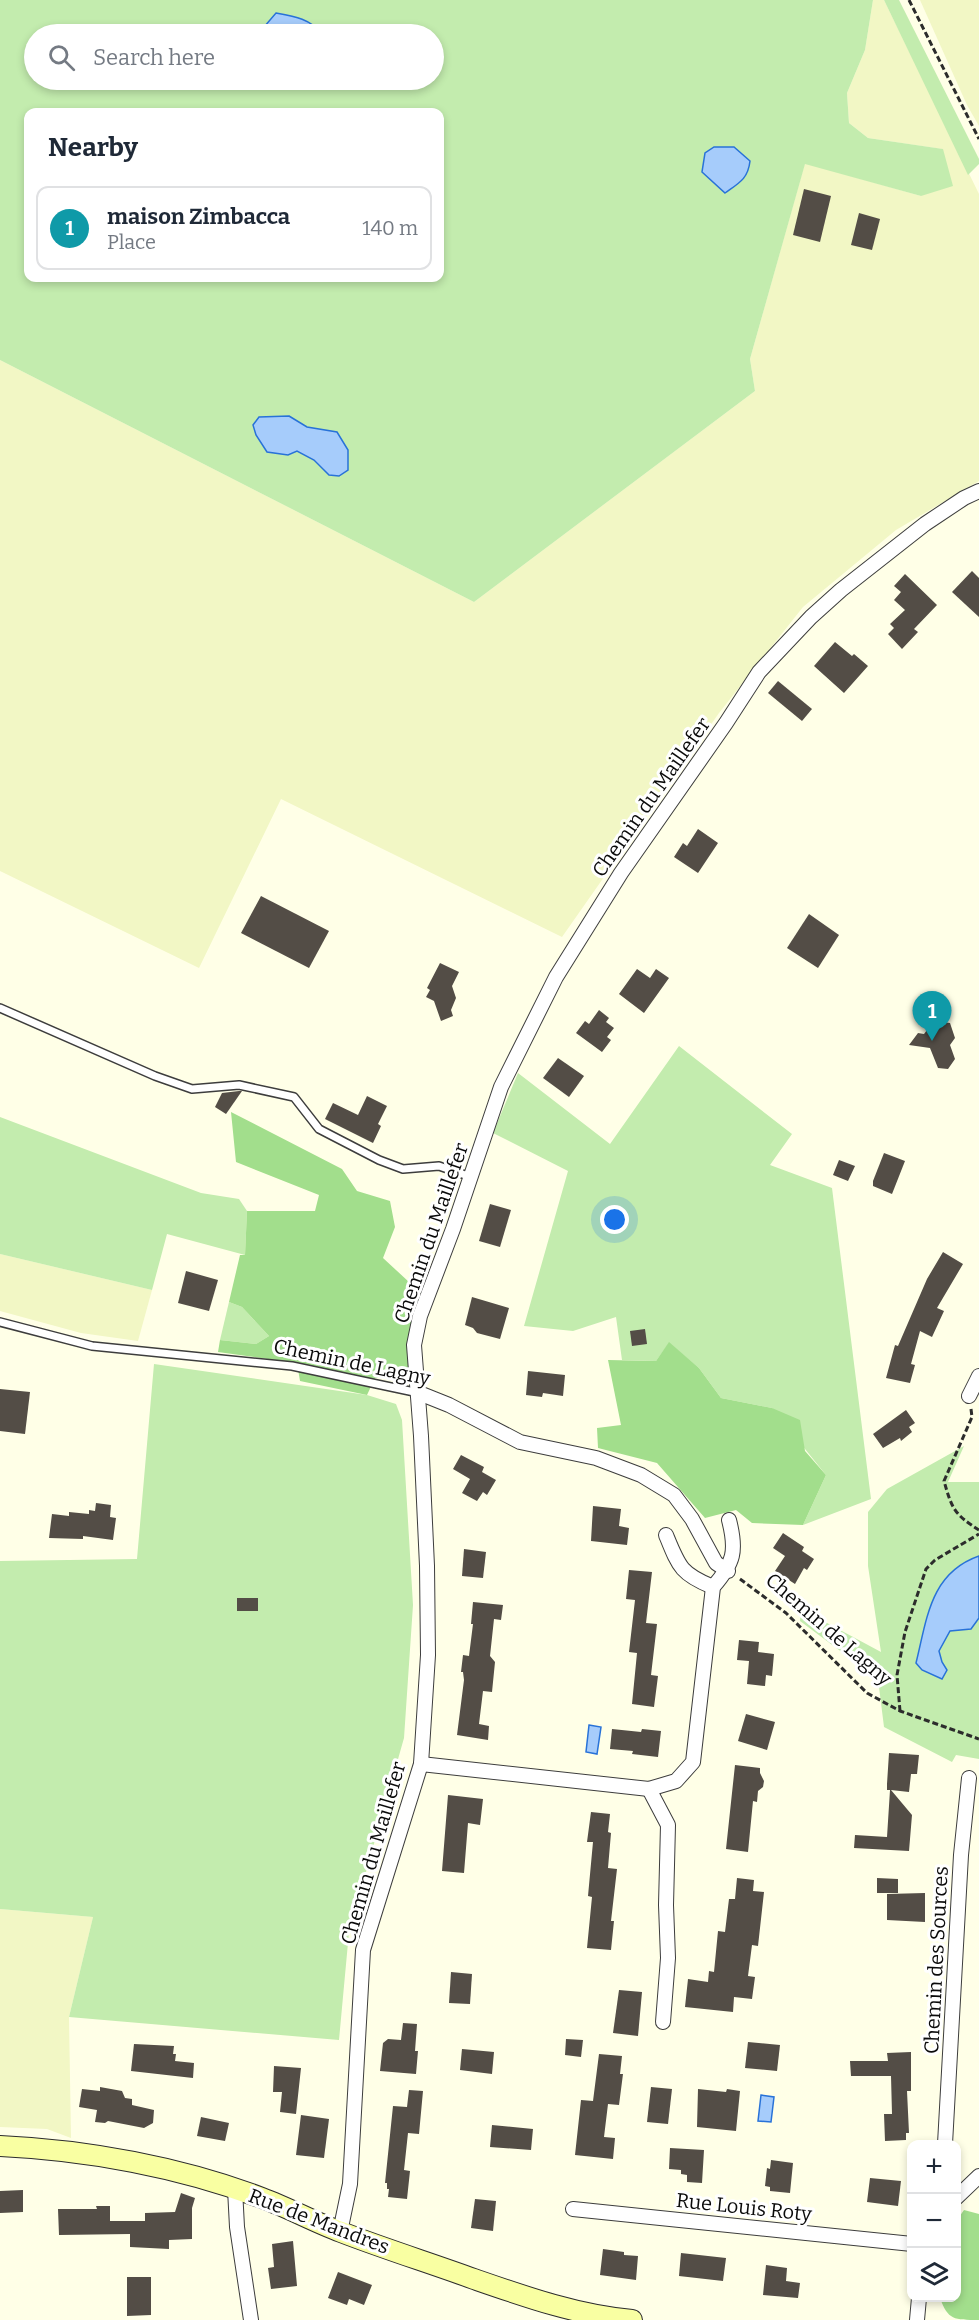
<!DOCTYPE html>
<meta charset="utf-8">
<style>
body{margin:0;font-family:Bitter,serif;background:#f2f2f3;color:#1f2937}
.controls{position:absolute;right:18px;bottom:18px;display:grid;overflow:hidden;border-radius:12px;box-shadow:0 3px 9px #0003}
.controls button{width:54px;height:54px;display:grid;place-items:center;padding:0;border:0;border-bottom:2px solid #e0e1e3;background:#fff;color:#1f2937;font:30px sans-serif}
.you{position:absolute;left:615px;top:1220px;width:21px;height:21px;margin:-15px;border:4px solid #fff;border-radius:50%;background:#1a73e8;box-shadow:0 0 0 9px #1a73e833}
.badge{display:grid;place-items:center;width:39px;height:39px;border-radius:50%;background:#c42f18;color:#fff;font-size:20px;font-weight:700}
.pin{position:absolute;translate:-50% -50px;filter:drop-shadow(0 2px 3px #0008)}
.pin::after{content:'';position:absolute;top:32px;width:21px;height:18px;background:inherit;clip-path:polygon(0 0,100% 0,50% 100%)}
.list{margin:0;padding:0;list-style:none}
h2{display:flex;justify-content:space-between;align-items:center;height:78px;margin:0;padding:0 24px;font-size:26px}
h2 small{font-size:20px;font-weight:400;color:#747a83}
.list li{display:grid;grid-template-columns:39px 1fr auto;gap:18px;align-items:center;box-sizing:border-box;height:84px;margin:0 12px 12px;padding:0 12px;border:2px solid #e0e1e3;border-radius:12px}
.list b{display:block;font-size:22px;white-space:nowrap}
.list p{margin:0;font-size:20px;white-space:nowrap;color:#747a83}
.list em{font-size:20px;font-style:normal;color:#747a83}
.icon{flex:none;width:33px;height:33px;fill:none;stroke:currentColor;stroke-width:2;stroke-linecap:round;stroke-linejoin:round}
.map{position:relative;flex:none;width:979px;height:2320px;overflow:hidden}
.search{position:absolute;background:#fff;box-shadow:0 3px 9px #0003;left:24px;top:24px;width:420px;height:66px;display:flex;align-items:center;gap:15px;box-sizing:border-box;padding:0 21px;border-radius:33px;color:#747a83;font-size:22px}
.panel{position:absolute;background:#fff;box-shadow:0 3px 9px #0003;left:24px;top:108px;width:420px;height:174px;border-radius:12px}
.map>svg:first-child{display:block}
.farmland{fill:#f2f7c5}
.green{fill:#c3ecae;fill-rule:evenodd}
.forest{fill:#a2de8c}
.water{fill:#a6ccfb;stroke:#2872d8;stroke-width:1.5}
.building{fill:#534d46}
.lines{fill:none;stroke-linecap:round;stroke-linejoin:round}
.lane-casing{stroke:#3d3d3d;stroke-width:10}
.street-casing{stroke:#3d3d3d;stroke-width:16}
.secondary-casing{stroke:#2c2c2c;stroke-width:22}
.path{stroke:#2c2c2c;stroke-width:3;stroke-dasharray:6 3;stroke-linecap:butt}
.lane{stroke:#fff;stroke-width:7}
.street{stroke:#fff;stroke-width:14}
.secondary{stroke:#f9ffa2;stroke-width:20}
.labels{text-anchor:middle;dominant-baseline:central;stroke-width:6;stroke-linejoin:round;paint-order:stroke}
.street-label{font-size:20px;fill:#0a0a0a;stroke:#fff}
</style>
<div class="map">
<svg width="979" height="2320" viewBox="0 0 979 2320">
<rect width="100%" height="100%" fill="#ffffe7"/>
<g class="farmland">
<polygon points="873,0 884,0 979,194 979,481 896,530 803,607 719,713 562,937 281,799 199,968 0,871 0,360 474,602 755,391 750,359 805,163 921,196 942,149 868,138 849,123 847,93 865,50"/>
<polygon points="920,0 979,0 979,126 967,105"/>
<polygon points="0,1254 152,1290 138,1341 81,1333 0,1311"/>
<polygon points="0,1909 93,1917 69,2017 71,2138 47,2129 0,2127"/>
</g>
<g class="green">
<path d="M0,0H873L865,50L847,93L849,123L868,138L943,149L953,186L921,196L805,164L750,359L755,391L474,602L0,360ZM34,34H434V80H34ZM28,112H440V278H28Z"/>
<polygon points="884,0 899,0 979,159 979,164 968,175"/>
<polygon points="679,1046 792,1134 770,1165 832,1188 871,1499 803,1525 826,1475 772,1408 721,1398 699,1368 669,1343 656,1361 622,1360 616,1317 573,1331 524,1326 568,1171 493,1133 518,1073 610,1144"/>
<polygon points="0,1117 201,1193 239,1199 247,1211 245,1255 167,1234 152,1290 0,1254"/>
<polygon points="229,1302 242,1307 269,1336 256,1344 220,1340"/>
<polygon points="154,1364 367,1395 396,1404 402,1420 413,1605 404,1738 349,1932 339,2040 69,2017 93,1917 0,1909 0,1561 137,1559"/>
<polygon points="964,1446 948,1482 979,1482 979,1759 956,1755 952,1762 884,1727 878,1679 800,1621 801,1609 881,1652 868,1566 868,1512 887,1489"/>
</g>
<g class="forest">
<polygon points="231,1112 342,1169 357,1191 390,1201 395,1227 383,1258 422,1294 408,1337 408,1377 375,1378 367,1395 300,1381 297,1363 218,1352 220,1340 256,1344 269,1336 242,1307 229,1302 240,1255 245,1255 247,1211 315,1211 319,1195 236,1162"/>
<polygon points="669,1342 699,1368 721,1398 772,1408 800,1420 805,1451 826,1475 803,1525 752,1523 736,1510 705,1518 657,1463 598,1448 597,1428 621,1425 608,1360 656,1361"/>
<path d="M964,2210L979,2214V2320C954,2320 948,2320 940,2298H956L957,2220Z"/>
</g>
<g class="water">
<path d="M276,13C293,16 312,19 321,34H258Z"/>
<path d="M714,147H734L750,161C748,179 739,183 725,193L702,172L705,153Z"/>
<polygon points="289,416 307,427 337,432 348,450 348,470 339,476 329,475 314,460 297,451 288,455 267,452 256,435 253,425 259,417"/>
<path d="M979,1556V1618L971,1629L950,1631L939,1651L942,1662L947,1670L942,1679L922,1670L916,1663C927,1619 930,1573 979,1556Z"/>
<polygon points="589,1725 601,1727 597,1754 586,1752"/>
<polygon points="761,2095 774,2097 771,2122 758,2121"/>
</g>
<g class="building">
<polygon points="804,189 831,196 820,242 793,235"/>
<polygon points="859,213 880,219 872,250 851,245"/>
<polygon points="972,571 979,578 979,617 952,592"/>
<polygon points="905,574 937,605 914,629 918,632 902,649 888,634 894,628 890,624 905,610 894,600 901,592 894,586"/>
<polygon points="835,642 852,656 854,654 868,666 844,693 814,666"/>
<polygon points="778,681 812,709 802,721 768,693"/>
<polygon points="698,829 718,843 698,873 674,857 683,843 687,846"/>
<polygon points="261,896 329,931 309,968 241,933"/>
<polygon points="809,914 839,935 818,968 787,948"/>
<polygon points="440,963 459,972 452,986 456,998 451,1010 453,1016 441,1021 434,1001 426,997 430,990 427,988"/>
<polygon points="637,969 650,978 656,969 669,978 644,1013 619,994"/>
<polygon points="599,1010 609,1018 606,1022 614,1028 607,1037 611,1040 602,1052 576,1033 585,1021 589,1024"/>
<polygon points="934,1021 950,1023 955,1038 950,1045 955,1059 948,1069 938,1068 930,1048 909,1045 918,1033 924,1034"/>
<polygon points="558,1058 584,1076 569,1097 543,1078"/>
<polygon points="239,1091 242,1091 226,1114 215,1107 222,1093"/>
<polygon points="367,1096 387,1106 378,1124 381,1126 373,1143 325,1119 333,1103 358,1115"/>
<polygon points="884,1153 905,1161 892,1194 873,1186 873,1181"/>
<polygon points="839,1160 855,1166 848,1181 833,1175"/>
<polygon points="490,1204 511,1210 500,1247 479,1241"/>
<polygon points="943,1252 963,1264 937,1308 944,1311 932,1337 920,1331 911,1364 915,1365 910,1383 886,1378 895,1345 898,1346 927,1279"/>
<polygon points="186,1271 218,1280 209,1311 178,1303"/>
<polygon points="472,1297 509,1308 500,1339 477,1333 473,1328 465,1325"/>
<polygon points="645,1329 647,1344 632,1346 630,1331"/>
<polygon points="528,1371 565,1375 563,1396 543,1393 542,1397 526,1395"/>
<polygon points="0,1389 30,1392 25,1434 0,1431"/>
<polygon points="906,1410 915,1423 909,1427 912,1432 901,1441 900,1438 883,1448 873,1434"/>
<polygon points="461,1455 484,1467 482,1472 496,1480 487,1495 483,1492 477,1501 462,1493 470,1479 453,1469"/>
<polygon points="96,1503 111,1505 110,1517 116,1518 113,1540 83,1536 83,1539 49,1538 52,1514 69,1516 69,1512 89,1514 89,1510 95,1511"/>
<polygon points="593,1506 621,1509 619,1526 629,1528 627,1545 591,1541"/>
<polygon points="783,1533 804,1547 802,1551 814,1559 807,1570 804,1568 795,1584 775,1571 785,1556 773,1548"/>
<polygon points="464,1549 486,1552 483,1578 462,1576"/>
<polygon points="629,1570 652,1572 646,1623 657,1624 651,1675 658,1676 654,1707 632,1704 637,1653 629,1652 635,1600 626,1599"/>
<rect x="237" y="1598" width="21" height="13"/>
<polygon points="473,1602 503,1605 501,1620 494,1619 490,1656 495,1662 492,1692 483,1691 479,1724 489,1726 488,1740 457,1735 464,1680 463,1672 461,1672 463,1655 469,1656 473,1624 471,1624"/>
<polygon points="739,1640 759,1642 758,1652 774,1654 772,1676 766,1675 765,1686 747,1684 749,1661 737,1660"/>
<polygon points="746,1714 775,1722 767,1750 738,1741"/>
<polygon points="612,1729 641,1732 642,1729 661,1731 658,1757 632,1754 633,1751 610,1749"/>
<polygon points="889,1753 919,1755 917,1774 911,1774 909,1792 891,1790 912,1815 909,1851 854,1848 855,1835 887,1837 890,1790 887,1790 887,1784"/>
<polygon points="735,1765 760,1768 760,1773 764,1781 763,1787 758,1791 757,1802 753,1801 748,1852 726,1849"/>
<polygon points="448,1795 483,1799 480,1825 468,1823 464,1873 442,1871"/>
<polygon points="591,1812 610,1814 608,1832 611,1833 608,1868 617,1869 611,1921 614,1921 611,1950 587,1948 592,1897 588,1896 593,1842 587,1842"/>
<polygon points="737,1878 754,1880 753,1891 764,1892 758,1946 752,1945 748,1976 755,1977 752,1999 734,1997 733,2012 685,2007 688,1979 708,1982 709,1971 714,1972 718,1931 725,1932 729,1899 735,1899"/>
<polygon points="877,1878 898,1879 898,1893 877,1893"/>
<polygon points="925,1893 925,1922 887,1920 887,1894"/>
<polygon points="451,1972 472,1974 470,2004 449,2003"/>
<polygon points="619,1990 642,1992 638,2036 613,2033"/>
<polygon points="403,2023 417,2024 415,2051 418,2051 416,2074 380,2071 383,2043 388,2039 401,2040"/>
<polygon points="566,2039 583,2040 581,2057 565,2055"/>
<polygon points="748,2042 780,2045 777,2071 745,2068"/>
<polygon points="134,2044 174,2046 173,2054 176,2054 175,2061 194,2063 193,2078 131,2071"/>
<polygon points="462,2049 494,2052 492,2074 460,2070"/>
<polygon points="911,2052 911,2091 907,2091 909,2133 906,2133 906,2140 885,2141 884,2114 892,2114 891,2076 851,2076 850,2061 888,2061 887,2053"/>
<polygon points="599,2054 622,2056 620,2074 623,2074 619,2105 608,2104 604,2137 615,2138 613,2159 575,2155 581,2100 593,2101"/>
<polygon points="274,2066 301,2068 296,2114 280,2112 282,2092 273,2092"/>
<polygon points="100,2087 122,2091 125,2098 132,2099 132,2105 154,2110 153,2123 144,2128 108,2121 105,2123 95,2122 97,2110 79,2107 82,2089 100,2091"/>
<polygon points="651,2087 672,2089 668,2124 647,2122"/>
<polygon points="698,2089 726,2092 727,2089 740,2091 736,2131 697,2127"/>
<polygon points="409,2090 423,2091 419,2134 408,2133 404,2170 410,2171 407,2199 388,2197 389,2189 387,2189 387,2183 385,2183 393,2106 407,2107"/>
<polygon points="301,2115 329,2119 324,2158 296,2155"/>
<polygon points="201,2117 229,2123 225,2141 197,2136"/>
<polygon points="492,2125 533,2129 531,2150 490,2147"/>
<polygon points="670,2148 704,2150 702,2183 687,2182 687,2175 681,2174 681,2170 669,2169"/>
<polygon points="771,2160 793,2163 790,2193 770,2191 770,2187 765,2186 767,2168 770,2169"/>
<polygon points="870,2178 901,2181 898,2206 867,2202"/>
<polygon points="23,2190 23,2212 0,2213 0,2191"/>
<polygon points="181,2193 195,2198 192,2208 192,2239 169,2240 169,2249 130,2247 130,2234 59,2235 58,2209 97,2209 96,2206 110,2206 110,2221 145,2221 145,2213 175,2212"/>
<polygon points="475,2199 496,2201 493,2231 471,2228"/>
<polygon points="293,2241 297,2286 271,2289 268,2268 274,2267 272,2244"/>
<polygon points="603,2249 624,2252 624,2255 638,2256 636,2280 600,2275"/>
<polygon points="681,2253 726,2258 723,2281 679,2276"/>
<polygon points="766,2265 787,2268 786,2281 800,2283 798,2298 763,2295"/>
<polygon points="338,2272 372,2285 364,2305 349,2299 347,2305 328,2298"/>
<polygon points="127,2277 151,2277 151,2315 127,2316"/>
</g>
<g class="lines">
<g class="lane-casing">
<g id="lane">
<polyline points="0,1008 155,1076 192,1089 239,1085 294,1097 319,1129 379,1160 403,1169 439,1166 471,1177"/>
<polyline points="0,1322 92,1346 292,1366 419,1393"/>
</g>
</g>
<g class="street-casing">
<g id="street">
<polyline points="419,1393 449,1405 520,1442 596,1458 641,1475 674,1495 692,1519 716,1563 728,1571"/>
<polyline points="969,1396 979,1376"/>
<path d="M666,1535C679,1567 681,1574 713,1587"/>
<path d="M421,1764L649,1789L676,1781L693,1762L713,1587C734,1563 737,1551 729,1520"/>
<polyline points="649,1789 668,1825 666,1905 668,1958 663,2022"/>
<polyline points="945,2144 961,1855 969,1778"/>
<polyline points="235,2189 237,2227 251,2320"/>
<polyline points="956,2198 979,2176"/>
<polyline points="573,2209 912,2244"/>
<polyline points="340,2232 350,2184 363,1950 421,1764 428,1655 427,1566 421,1436 414,1345 420,1316 453,1229 501,1087 556,977 621,873 726,723 759,672 811,617 841,590 925,524 964,498 979,491"/>
<polyline points="917,2320 919,2298"/>
</g>
</g>
<g class="secondary-casing">
<path id="secondary" d="M0,2146C87,2150 180,2167 262,2198C289,2208 314,2222 341,2232C385,2249 430,2263 474,2279C526,2297 577,2315 632,2320"/>
</g>
<g class="path">
<polyline points="909,0 979,139"/>
<path d="M971,1409L972,1417L944,1481C952,1509 954,1514 979,1530"/>
<polyline points="740,1579 786,1613 867,1693 900,1711 979,1739"/>
<polyline points="900,1711 897,1675 905,1632 926,1569 935,1560 979,1534"/>
</g>
<use href="#lane" class="lane"/>
<use href="#street" class="street"/>
<use href="#secondary" class="secondary"/>
</g>
<g class="labels">
<g class="street-label">
<text transform="translate(651 797) rotate(-55)">Chemin du Maillefer</text>
<text transform="translate(431 1233) rotate(-71)">Chemin du Maillefer</text>
<text transform="translate(352 1362) rotate(12)">Chemin de Lagny</text>
<text transform="translate(829 1629) rotate(41)">Chemin de Lagny</text>
<text transform="translate(373 1853) rotate(-74)">Chemin du Maillefer</text>
<text transform="translate(936 1960) rotate(-87)">Chemin des Sources</text>
<text transform="translate(744 2207) rotate(6)">Rue Louis Roty</text>
<text transform="translate(319 2221) rotate(21)">Rue de Mandres</text>
</g>
</g>
</svg>
<div class="controls">
<button>+</button>
<button>−</button>
<button><svg class="icon" aria-label="layers" viewBox="0 0 24 24"><path d="M12 4l9 5-9 5-9-5zM3 14l9 5 9-5"/></svg></button>
</div>
<div class="you"></div>
<div class="pin badge" style="left:932px;top:1041px;background:#0f9aa8">1</div>
<div class="search"><svg class="icon" aria-label="search" viewBox="0 0 24 24"><circle cx="10" cy="10" r="6"/><path d="M15 15l6 6"/></svg>Search here</div>
<section class="panel">
<h2>Nearby<small></small></h2>
<ul class="list">
<li><span class="badge" style="background:#0f9aa8">1</span><div><b>maison Zimbacca</b><p>Place</p></div><em>140 m</em></li>
</ul>
</section>
</div>
